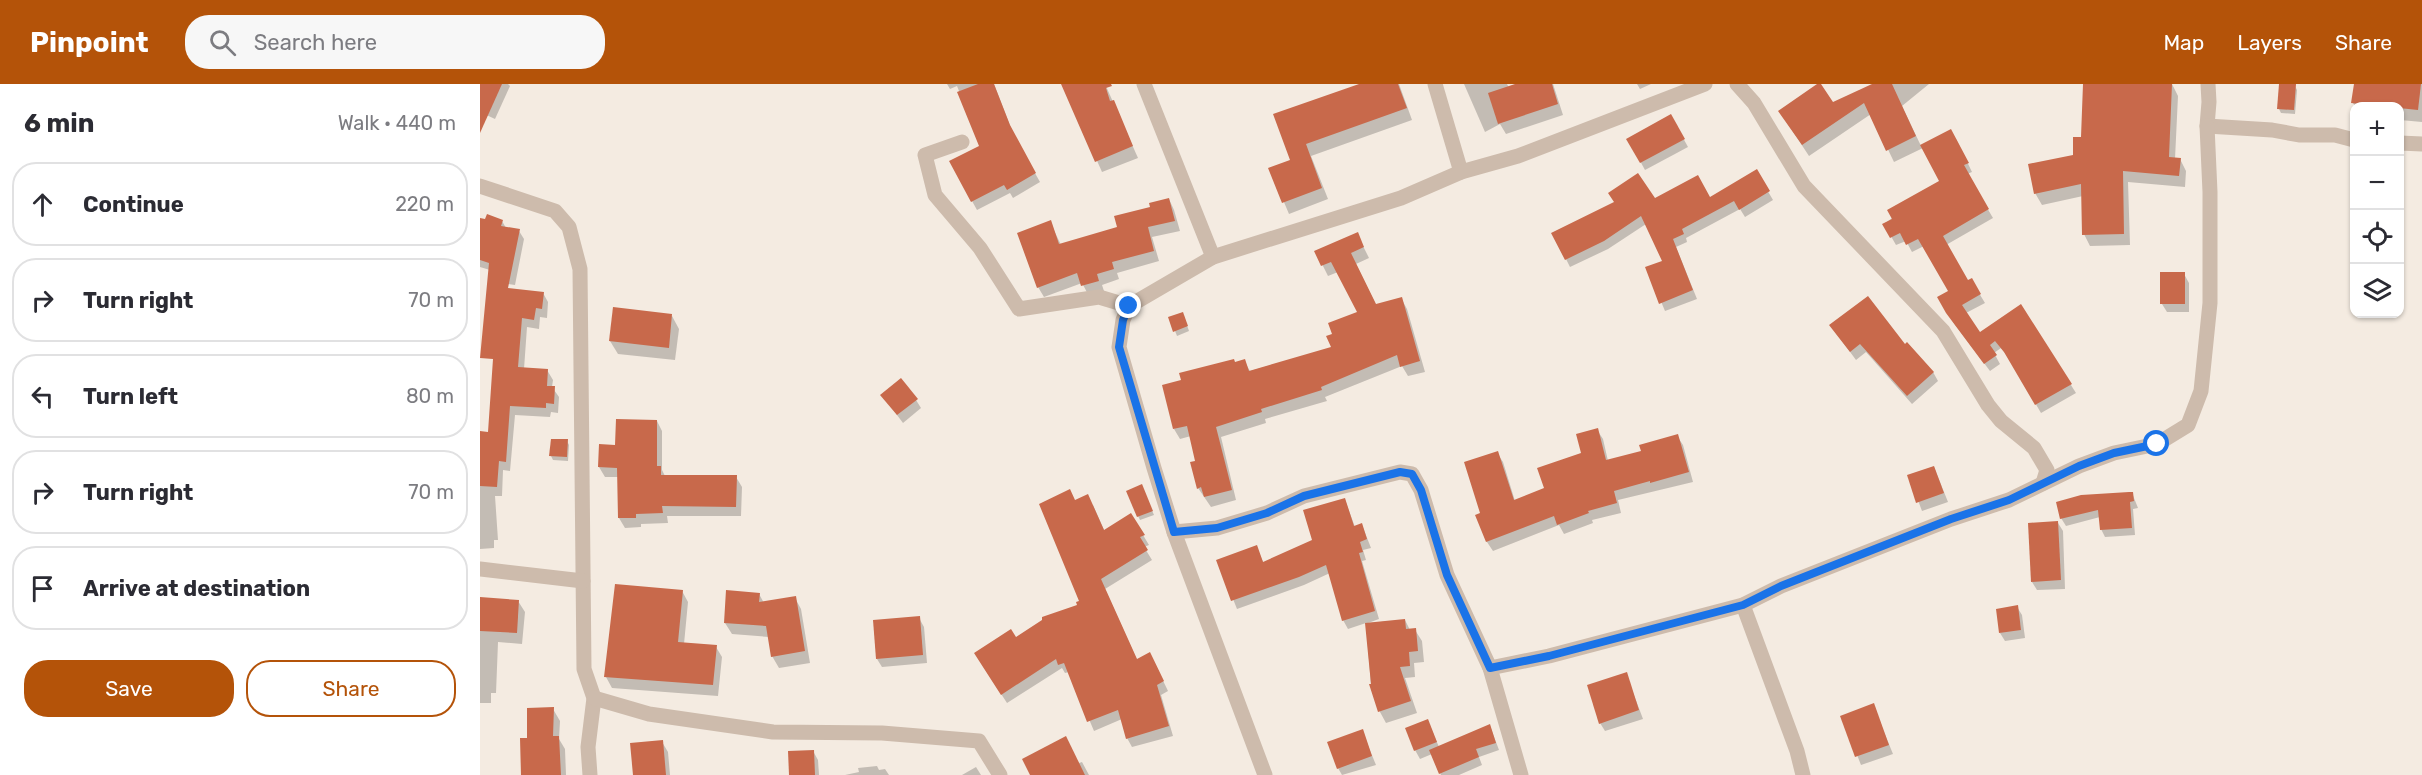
<!DOCTYPE html>
<meta charset="utf-8">
<style>
body{margin:0;font-family:Rubik,sans-serif;background:#f7f7f7;color:#2b2b33}
.controls{position:absolute;right:18px;top:18px;display:grid;overflow:hidden;border-radius:12px;box-shadow:0 2px 4px #0004}
.controls button{width:54px;height:54px;display:grid;place-items:center;padding:0;border:0;border-bottom:2px solid #e1e1e2;background:#fff;color:#2b2b33;font:30px sans-serif}
.stop{position:absolute;width:18px;height:18px;margin:-14px;border:4px solid #1a73e8;border-radius:50%;background:#fff}
.stop.end{background:#1a73e8;border-color:#fff;box-shadow:0 2px 6px #0008}
.list{margin:0;padding:0;list-style:none}
h2{display:flex;justify-content:space-between;align-items:center;height:78px;margin:0;padding:0 24px;font-size:26px}
h2 small{font-size:20px;font-weight:400;color:#7c7c81}
.list li{display:grid;grid-template-columns:39px 1fr auto;gap:18px;align-items:center;box-sizing:border-box;height:84px;margin:0 12px 12px;padding:0 12px;border:2px solid #e1e1e2;border-radius:24px}
.list b{display:block;font-size:22px;white-space:nowrap}
.list em{font-size:20px;font-style:normal;color:#7c7c81}
.actions{display:flex;gap:12px;padding:18px 24px}
.actions a{flex:1;padding:14px 0;border:2px solid #b45309;border-radius:24px;text-align:center;font-size:21px;color:#b45309}
.actions .main{background:#b45309;color:#fff}
.icon{flex:none;width:33px;height:33px;fill:none;stroke:currentColor;stroke-width:2;stroke-linecap:round;stroke-linejoin:round}
.map{position:relative;flex:none;width:1942px;height:691px;overflow:hidden}
header{display:flex;align-items:center;gap:36px;box-sizing:border-box;height:84px;padding:0 30px;background:#b45309;color:#fff}
header strong{font-size:28px}
nav{display:flex;gap:33px;margin-inline-start:auto;font-size:21px}
.search{width:420px;height:54px;background:#f7f7f7;display:flex;align-items:center;gap:15px;box-sizing:border-box;padding:0 21px;border-radius:24px;color:#7c7c81;font-size:22px}
main{display:flex}
aside{flex:1;background:#fff}
.map>svg:first-child{display:block}
.shadow{fill:#0003}
.building{fill:#c8694b}
.lines{fill:none;stroke-linecap:round;stroke-linejoin:round}
.minor{stroke:#cdbbac;stroke-width:15}
.route{stroke:#1a73e8;stroke-width:8}
</style>
<header>
<strong>Pinpoint</strong>
<div class="search"><svg class="icon" aria-label="search" viewBox="0 0 24 24"><circle cx="10" cy="10" r="6"/><path d="M15 15l6 6"/></svg>Search here</div>
<nav><a>Map</a><a>Layers</a><a>Share</a></nav>
</header>
<main>
<aside>
<h2>6 min<small>Walk · 440 m</small></h2>
<ul class="list">
<li><svg class="icon" aria-label="ahead" viewBox="0 0 24 24"><path d="M12 20V5M6 11l6-6 6 6"/></svg><div><b>Continue</b></div><em>220 m</em></li>
<li><svg class="icon" aria-label="right" viewBox="0 0 24 24"><path d="M7 20v-9h11M14 6l5 5-5 5"/></svg><div><b>Turn right</b></div><em>70 m</em></li>
<li><svg class="icon" aria-label="left" viewBox="0 0 24 24"><path d="M17 20v-9H6M10 6l-5 5 5 5"/></svg><div><b>Turn left</b></div><em>80 m</em></li>
<li><svg class="icon" aria-label="right" viewBox="0 0 24 24"><path d="M7 20v-9h11M14 6l5 5-5 5"/></svg><div><b>Turn right</b></div><em>70 m</em></li>
<li><svg class="icon" aria-label="arrive" viewBox="0 0 24 24"><path d="M6 21V4h12l-3 4 3 4H6"/></svg><div><b>Arrive at destination</b></div></li>
</ul>
<div class="actions"><a class="main">Save</a><a>Share</a></div>
</aside>
<div class="map">
<svg width="1942" height="691" viewBox="0 0 1942 691">
<rect width="100%" height="100%" fill="#f4ebe1"/>
<g class="shadow">
<polygon points="0,0 28,0 30,2 15,35 0,28"/>
<polygon points="467,0 514,0 534,52 560,98 533,114 530,109 497,126 492,117 501,62 477,2 470,5"/>
<polygon points="583,0 625,0 658,74 622,88"/>
<polygon points="883,0 919,0 932,36 831,72 848,115 809,130 790,85 811,76 795,31"/>
<polygon points="984,0 1027,0 1029,4 1040,0 1073,0 1083,31 1026,50 1020,40 1005,48"/>
<polygon points="1157,0 1171,0 1160,5"/>
<polygon points="1395,0 1449,0 1422,22 1441,62 1476,55 1492,88 1487,90 1513,134 1466,161 1487,198 1491,196 1505,219 1486,229 1500,250 1541,222 1596,309 1561,329 1531,277 1521,264 1514,269 1520,280 1510,287 1473,238 1470,208 1444,162 1432,168 1426,157 1416,161 1404,140 1461,98 1443,64 1414,78 1391,30 1329,72 1300,28 1353,19"/>
<polygon points="1605,0 1692,0 1698,12 1695,75 1700,75 1706,87 1705,103 1648,98 1650,161 1610,162 1604,150 1603,112 1562,121 1555,109 1594,72 1603,54"/>
<polygon points="1875,0 1942,0 1942,38 1920,36 1920,22 1875,22 1873,19"/>
<polygon points="1815,2 1817,6 1815,30 1801,29 1799,25"/>
<polygon points="1191,32 1208,63 1165,86 1148,55"/>
<polygon points="1276,87 1293,116 1265,133 1260,125 1206,154 1207,158 1196,163 1217,215 1185,227 1167,184 1184,177 1166,140 1128,165 1090,183 1086,175 1175,116 1230,115"/>
<polygon points="689,115 694,126 700,147 672,153 679,177 637,189 639,195 622,201 624,207 609,212 602,199 564,213 558,203 570,138 581,161 638,144"/>
<polygon points="0,135 22,137 26,144 39,147 44,155 35,201 15,198 10,186 0,183"/>
<polygon points="877,150 889,174 876,180 896,221 921,214 927,225 945,288 928,292 922,282 845,313 847,317 785,335 786,339 741,353 756,416 731,423 718,404 716,378 711,352 700,355 694,345 754,280 764,277 770,287 853,264 854,250 879,229 858,188 848,192 836,168"/>
<polygon points="1704,190 1709,199 1709,228 1687,228 1682,220"/>
<polygon points="18,204 63,209 68,218 67,234 60,233 59,245 47,243 44,285 67,286 73,296 72,303 79,313 78,329 71,328 70,333 35,331 30,387 23,386 22,412 15,412 18,456 14,456 14,464 0,465 0,349 10,349"/>
<polygon points="192,232 199,245 195,276 138,270 130,257"/>
<polygon points="704,233 709,247 697,252 690,234"/>
<polygon points="1351,242 1425,262 1453,288 1458,297 1432,320 1386,268 1376,276"/>
<polygon points="402,311 436,316 441,324 423,339"/>
<polygon points="177,337 182,347 182,386 185,392 256,393 262,403 261,432 187,432 188,439 161,440 161,443 145,444 139,434 138,393 125,393 119,383 137,363"/>
<polygon points="1117,346 1123,355 1128,377 1163,368 1197,352 1203,361 1213,398 1138,416 1141,429 1112,436 1113,439 1084,450 1079,441 1013,467 1007,458 1002,429 1017,369 1023,378 1035,417 1066,405 1102,370"/>
<polygon points="87,357 89,361 88,377 73,376 71,372"/>
<polygon points="1454,383 1468,418 1442,427 1429,392"/>
<polygon points="663,406 674,431 660,436 658,432"/>
<polygon points="1652,409 1658,424 1653,425 1655,451 1625,453 1621,445 1620,433 1586,442 1581,434"/>
<polygon points="865,416 875,443 882,441 891,464 883,466 886,476 882,477 899,535 888,539 925,536 930,546 935,546 942,557 944,578 934,579 935,593 925,594 937,629 906,639 900,628 891,601 886,539 868,545 863,536 850,489 824,501 757,525 738,477 776,462 784,480 833,457"/>
<polygon points="595,417 613,421 625,448 651,431 669,461 664,463 672,476 625,505 657,576 675,580 688,607 681,611 693,652 652,663 647,654 642,635 614,647 589,588 585,589 582,584 527,619 501,579 536,555 599,522 601,518"/>
<polygon points="1578,439 1583,447 1585,505 1557,506 1552,498"/>
<polygon points="202,507 208,518 204,560 236,563 242,573 238,612 132,604 126,593"/>
<polygon points="279,510 284,519 315,514 321,525 330,579 299,584 292,572 289,553 252,550 245,539"/>
<polygon points="0,515 38,517 45,528 42,560 18,558 16,609 11,609 11,619 0,619"/>
<polygon points="1537,523 1542,531 1545,554 1525,557 1520,549"/>
<polygon points="439,534 444,543 447,579 402,583 397,575"/>
<polygon points="1146,590 1163,635 1125,647 1120,639"/>
<polygon points="1393,621 1413,670 1381,681 1362,633"/>
<polygon points="73,625 80,637 79,655 85,665 86,691 43,691 48,655"/>
<polygon points="948,637 959,663 1010,642 1019,666 999,673 1002,681 979,691 961,691 952,670 940,675 935,666"/>
<polygon points="882,647 896,681 862,691 858,684"/>
<polygon points="182,658 188,668 190,691 154,691"/>
<polygon points="333,667 338,676 339,691 310,691"/>
<polygon points="602,678 609,691 552,691 599,679"/>
<polygon points="397,682 399,686 405,685 409,691 365,691 379,688 378,684"/>
<polygon points="496,683 501,691 482,691"/>
</g>
<g class="building">
<polygon points="0,0 22,0 0,49"/>
<polygon points="498,0 514,0 530,41 556,89 527,106 524,101 491,118 469,77 499,62 477,8"/>
<polygon points="581,0 631,0 632,2 626,4 630,17 634,16 653,62 615,78"/>
<polygon points="879,0 918,0 927,24 826,60 842,104 802,119 788,84 810,76 793,30"/>
<polygon points="1035,0 1072,0 1078,20 1018,40 1008,9"/>
<polygon points="1337,0 1341,0 1353,18 1392,0 1412,0 1436,52 1406,67 1384,19 1322,61 1298,27"/>
<polygon points="1603,0 1692,0 1689,73 1701,74 1699,92 1643,87 1644,150 1602,151 1601,100 1554,110 1548,80 1593,71 1593,53 1601,53"/>
<polygon points="1799,0 1816,0 1814,26 1797,25"/>
<polygon points="1874,0 1941,0 1938,26 1871,19"/>
<polygon points="1191,30 1205,55 1160,79 1146,55"/>
<polygon points="1471,45 1489,79 1484,81 1509,125 1463,152 1488,196 1492,194 1501,210 1482,221 1500,248 1541,220 1592,300 1555,321 1524,268 1515,257 1510,261 1517,271 1504,280 1466,229 1457,213 1468,207 1438,155 1426,161 1420,149 1410,154 1402,140 1412,135 1407,126 1459,97 1440,61"/>
<polygon points="1277,85 1290,107 1259,126 1254,117 1202,145 1204,150 1193,155 1213,206 1179,220 1165,183 1182,177 1161,132 1124,157 1085,176 1071,149 1134,118 1128,109 1158,89 1175,114 1218,91 1230,113"/>
<polygon points="689,114 695,137 668,143 674,167 632,178 634,185 617,190 619,197 601,202 597,189 557,204 537,149 571,136 579,160 637,143 634,132 670,123 669,119"/>
<polygon points="7,130 23,136 21,142 40,145 28,204 64,208 62,225 56,224 54,236 42,234 38,283 68,285 67,302 75,302 74,320 66,319 66,324 30,322 26,378 19,377 17,403 0,402 0,347 8,348 13,275 0,274 9,179 0,176 0,134 5,135"/>
<polygon points="878,148 884,163 871,169 896,220 922,213 940,277 920,283 917,271 841,303 842,306 781,325 782,328 736,343 752,406 724,413 721,403 717,405 710,378 715,377 707,342 693,345 682,301 701,296 699,289 754,275 755,278 765,275 769,287 851,263 846,252 852,250 848,239 877,228 851,178 841,182 834,167"/>
<rect x="1680" y="188" width="25" height="32"/>
<polygon points="1388,212 1425,260 1427,258 1454,288 1427,312 1380,260 1370,268 1349,241"/>
<polygon points="133,223 192,230 189,264 129,257"/>
<polygon points="703,228 708,242 693,248 688,233"/>
<polygon points="421,294 438,315 417,331 400,311"/>
<polygon points="136,335 177,336 177,382 181,382 181,391 257,391 256,423 182,422 183,429 156,430 156,434 138,434 137,384 118,383 119,360 135,361"/>
<polygon points="1118,344 1126,376 1161,367 1159,361 1198,350 1209,388 1170,399 1170,397 1134,407 1137,419 1108,427 1109,429 1077,441 1074,432 1006,458 995,431 1000,429 984,378 1018,367 1034,416 1064,404 1057,384 1101,369 1096,350"/>
<polygon points="71,355 88,355 87,373 69,372"/>
<polygon points="1454,382 1464,409 1436,419 1427,391"/>
<polygon points="662,400 673,427 657,433 646,407"/>
<polygon points="590,405 595,416 608,410 624,446 651,429 665,451 660,453 668,466 621,495 657,575 670,568 684,597 677,601 689,642 646,655 638,626 607,638 584,579 578,581 576,575 521,611 494,569 531,545 536,553 562,536 562,533 597,521 596,518 599,517 559,420"/>
<polygon points="1649,408 1653,408 1654,417 1650,418 1652,444 1620,446 1618,426 1580,435 1576,418 1601,411"/>
<polygon points="865,414 874,442 882,439 887,455 880,458 883,468 879,469 895,527 862,537 846,481 819,493 751,517 736,476 777,461 783,478 832,456 823,426"/>
<polygon points="1578,437 1581,496 1551,498 1548,439"/>
<polygon points="135,500 203,506 198,558 237,561 233,601 124,593"/>
<polygon points="246,506 280,509 279,518 316,512 325,567 291,573 286,542 244,539"/>
<polygon points="0,513 39,516 37,549 0,547"/>
<polygon points="1538,521 1541,546 1519,549 1516,525"/>
<polygon points="440,532 443,571 396,575 393,536"/>
<polygon points="925,535 926,545 936,544 938,567 929,568 930,582 920,583 931,617 898,628 889,600 891,600 885,539"/>
<polygon points="1147,588 1159,626 1119,640 1107,601"/>
<polygon points="1394,619 1409,661 1375,673 1360,632"/>
<polygon points="74,623 73,652 79,652 81,691 41,691 40,654 47,654 47,624"/>
<polygon points="948,635 957,658 934,667 925,644"/>
<polygon points="1010,640 1016,659 996,665 999,673 959,690 949,666"/>
<polygon points="883,645 892,672 857,685 847,658"/>
<polygon points="586,652 605,691 550,691 542,675"/>
<polygon points="183,656 186,691 153,691 150,659"/>
<polygon points="334,666 335,691 309,691 308,667"/>
</g>
<g class="lines">
<g class="minor">
<polyline points="664,0 733,173"/>
<polyline points="955,0 981,88"/>
<polyline points="1257,0 1274,19 1324,102 1463,247 1508,321 1521,337 1554,364 1567,386 1563,399"/>
<polyline points="1728,0 1729,18 1727,42 1792,46 1819,51 1855,51 1874,56"/>
<polyline points="482,58 445,71 455,111 500,164 539,225 619,213 649,222"/>
<polyline points="1920,59 1942,60"/>
<polyline points="0,102 75,127 89,143 100,185 104,585 114,614 108,663 110,691"/>
<polyline points="694,448 737,444 787,429 824,412 920,388 932,390 941,406 967,491 1010,584 1041,691"/>
<polyline points="0,485 103,497"/>
<polyline points="1263,521 1317,667 1323,691"/>
<polyline points="1010,584 1069,572 1263,521 1301,502 1471,435 1529,416 1599,382 1634,369 1677,360 1708,341 1721,307 1730,219 1730,108 1727,42"/>
<polyline points="114,614 169,630 293,648 402,649 499,657 520,691"/>
<polyline points="785,691 694,448 674,384 639,263 643,236 649,222 733,173 921,114 981,88 1038,72 1225,0"/>
</g>
</g>
<g class="lines">
<polyline class="route" points="649,222 643,236 639,263 694,448 737,444 787,429 824,412 920,388 932,390 941,406 967,491 1010,584 1069,572 1263,521 1301,502 1471,435 1529,416 1599,382 1634,369 1677,360"/>
</g>
</svg>
<div class="controls">
<button>+</button>
<button>−</button>
<button><svg class="icon" aria-label="locate" viewBox="0 0 24 24"><circle cx="12" cy="12" r="6"/><path d="M12 2v4M12 18v4M2 12h4M18 12h4"/></svg></button>
<button><svg class="icon" aria-label="layers" viewBox="0 0 24 24"><path d="M12 4l9 5-9 5-9-5zM3 14l9 5 9-5"/></svg></button>
</div>
<div class="stop" style="left:1677px;top:360px"></div>
<div class="stop end" style="left:649px;top:222px"></div>
</div>
</main>
